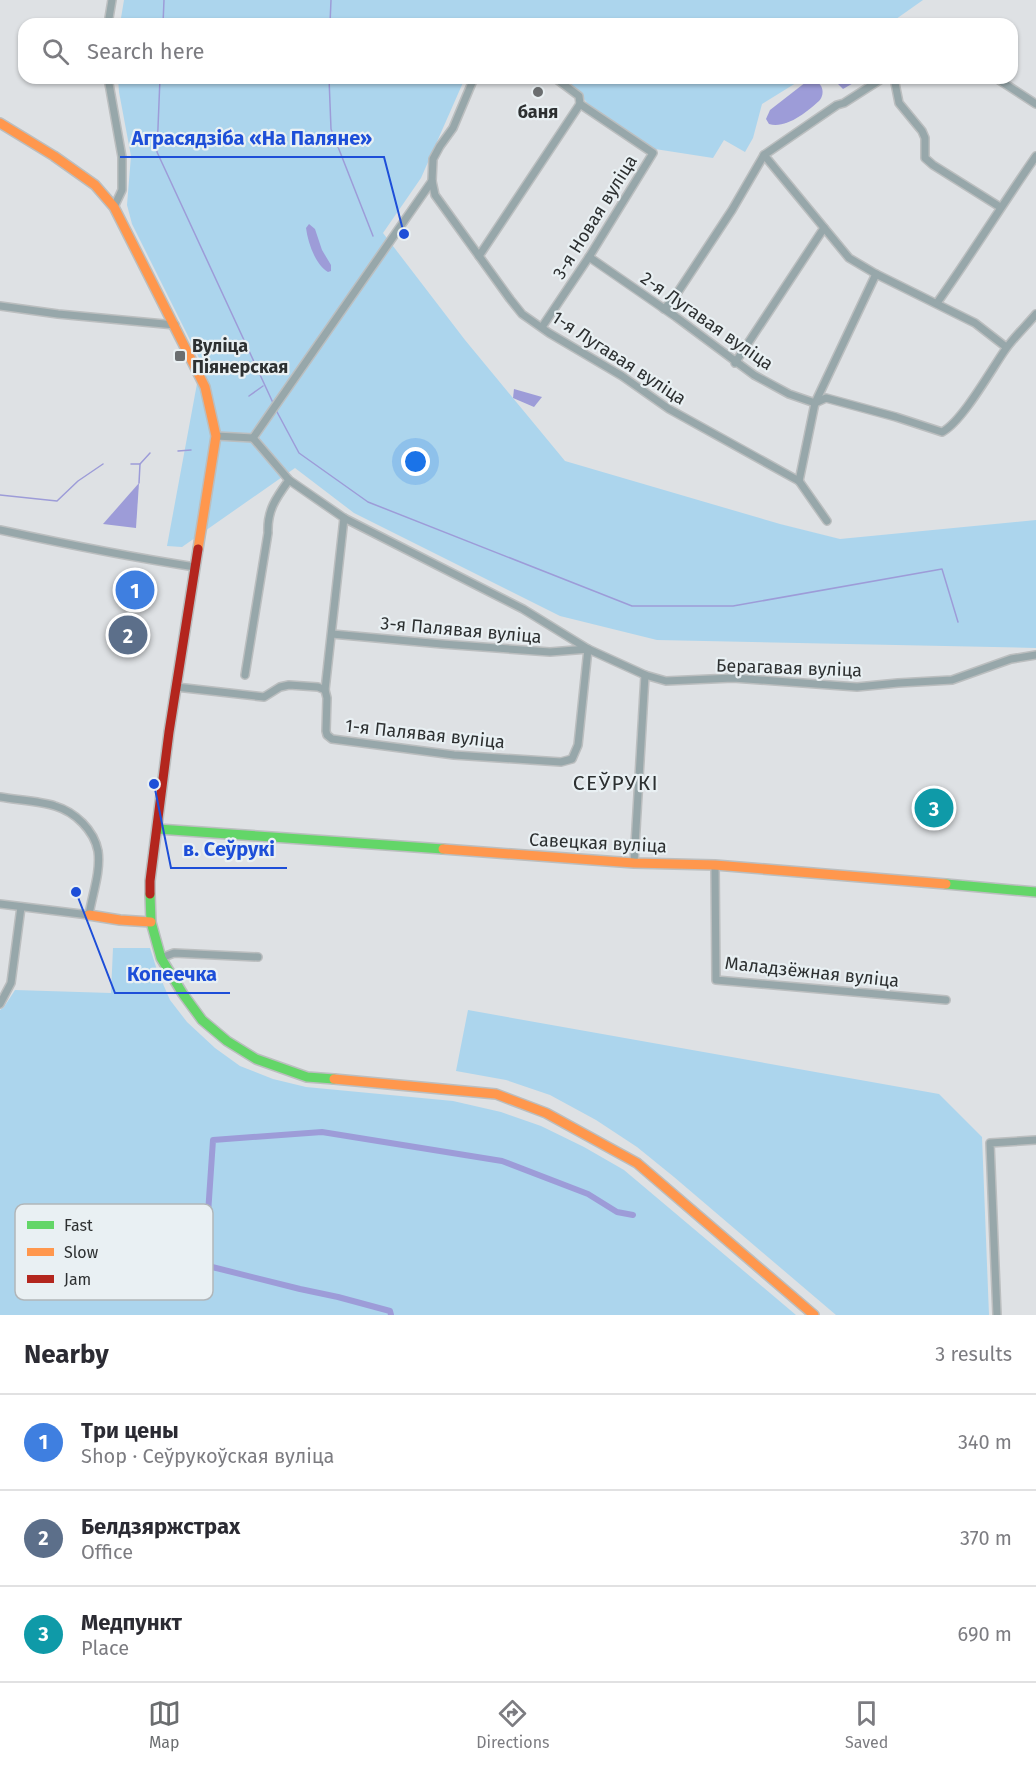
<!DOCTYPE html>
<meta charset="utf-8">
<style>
body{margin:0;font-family:"Fira Sans",sans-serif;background:#f2f2f3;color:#2b2b33}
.you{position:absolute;left:416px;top:462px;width:21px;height:21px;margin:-15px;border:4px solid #fff;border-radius:50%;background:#1a73e8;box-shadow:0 0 0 9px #1a73e833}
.badge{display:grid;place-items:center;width:39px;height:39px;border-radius:50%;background:#6b6e70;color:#fff;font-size:20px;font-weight:700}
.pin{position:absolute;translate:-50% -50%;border:3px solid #fff;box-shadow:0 2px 6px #0006}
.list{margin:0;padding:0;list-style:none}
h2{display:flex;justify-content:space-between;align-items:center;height:78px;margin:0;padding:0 24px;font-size:26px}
h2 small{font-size:20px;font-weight:400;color:#7c7c81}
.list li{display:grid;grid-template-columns:39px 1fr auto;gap:18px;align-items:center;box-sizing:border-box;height:96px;padding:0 24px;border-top:2px solid #e1e1e2}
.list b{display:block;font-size:22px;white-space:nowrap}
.list p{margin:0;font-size:20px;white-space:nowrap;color:#7c7c81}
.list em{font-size:20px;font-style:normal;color:#7c7c81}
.icon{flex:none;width:33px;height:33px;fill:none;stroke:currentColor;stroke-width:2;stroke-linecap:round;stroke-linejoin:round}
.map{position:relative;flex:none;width:1036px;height:1315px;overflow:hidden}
.search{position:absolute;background:#fff;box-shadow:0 2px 4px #0004;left:18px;right:18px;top:18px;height:66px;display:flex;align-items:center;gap:15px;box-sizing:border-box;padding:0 21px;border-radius:18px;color:#7c7c81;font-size:22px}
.sheet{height:366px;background:#fff}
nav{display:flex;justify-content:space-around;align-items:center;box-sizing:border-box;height:84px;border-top:2px solid #e1e1e2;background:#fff;font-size:16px;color:#7c7c81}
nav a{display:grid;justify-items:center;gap:3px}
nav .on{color:#6b6e70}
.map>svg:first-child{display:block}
.green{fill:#acd5ed}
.water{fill:#9d9cd8}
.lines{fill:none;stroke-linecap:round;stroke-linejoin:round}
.stream{stroke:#9d9cd8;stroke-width:1.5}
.canal{stroke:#9d9cd8;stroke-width:6}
.street-casing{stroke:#bbbebf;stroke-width:10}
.fast-casing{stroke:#bbbebf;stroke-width:12}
.slow-casing{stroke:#bbbebf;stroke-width:12}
.jam-casing{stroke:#bbbebf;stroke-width:12}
.street{stroke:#97a7aa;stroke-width:7}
.fast{stroke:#63d668;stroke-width:9}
.slow{stroke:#ff974d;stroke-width:9}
.jam{stroke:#b3261e;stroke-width:9}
.poi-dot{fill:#6b6e70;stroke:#e9f0f3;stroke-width:2}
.labels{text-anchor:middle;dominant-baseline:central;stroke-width:4.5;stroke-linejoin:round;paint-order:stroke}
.poi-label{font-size:18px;font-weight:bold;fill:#2d3031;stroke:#e9f0f3}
.street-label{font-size:18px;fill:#2d3031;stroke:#e9f0f3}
.quarter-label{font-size:21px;letter-spacing:1.5px;fill:#2d3031;stroke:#e9f0f3}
.key{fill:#e9f0f3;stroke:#b1b6b9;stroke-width:1.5}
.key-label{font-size:16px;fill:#2d3031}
.leader{fill:none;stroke:#1d4ed8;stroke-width:2}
.callout-dot{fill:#1d4ed8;stroke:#e9f0f3;stroke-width:2}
.callout-label{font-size:20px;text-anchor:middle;font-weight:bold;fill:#1d4ed8;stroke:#e9f0f3;stroke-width:4.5;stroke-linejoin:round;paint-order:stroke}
</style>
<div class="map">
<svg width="1036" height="1315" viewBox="0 0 1036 1315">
<rect width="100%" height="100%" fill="#dee1e4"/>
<g class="green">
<polygon points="124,0 923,0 889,24 494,24 490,22 489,24 120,24"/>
<polygon points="118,78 465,78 421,178 383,233 465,340 565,461 780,524 840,539 1036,520 1036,648 657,640 560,616 354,513 295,468 182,547 167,546 201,362 132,224 127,205 131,156 119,92"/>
<polygon points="562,78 804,78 762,104 753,138 745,152 724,140 713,158 655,149 588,104 576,89"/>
<polygon points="113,948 150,948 157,970 170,1000 187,1022 215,1048 240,1066 273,1079 306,1087 453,1101 501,1112 541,1126 584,1147 624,1170 796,1315 0,1315 0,1010 4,1007 15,990 111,993"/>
<polygon points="468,1010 939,1094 982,1137 989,1315 836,1315 674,1177 637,1147 596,1120 550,1095 506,1080 456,1071"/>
</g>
<g class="water">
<polygon points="841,78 862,78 843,89 838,84"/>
<path d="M813,80C822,82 826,93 819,101C807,112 786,129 769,124L766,119L770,110L806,82Z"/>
<path d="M309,224L315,229L322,250L331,265V271L328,272C315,264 308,243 306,228Z"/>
<polygon points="514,389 542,397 534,407 513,398"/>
<polygon points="139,483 136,528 103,524"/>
</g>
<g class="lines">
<g class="stream">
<polyline points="163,24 164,0"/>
<polyline points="330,24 331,0"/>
<polyline points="160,78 157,152 274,405"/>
<polyline points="329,78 331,129 373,236"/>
<polyline points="249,396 263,386"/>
<polyline points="276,410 299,453 368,502 632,606 733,606 942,569 958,622"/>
<polyline points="178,451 191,450"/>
<polyline points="131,464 140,464"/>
<polyline points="139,483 140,464 150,453"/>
<polyline points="0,495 57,501 78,481 103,464"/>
</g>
<polyline class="canal" points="391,1315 390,1311 338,1297 300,1289 212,1267 205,1258 213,1140 322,1132 502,1161 588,1194 617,1212 633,1215"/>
<g class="street-casing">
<g id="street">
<polyline points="108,24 112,0"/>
<polyline points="108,78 122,157 122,190 114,207"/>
<polyline points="474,78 453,128 440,146 433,159 432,181 435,195 510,299 522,314 549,333 622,376 669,409 799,481 827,521"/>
<polyline points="883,78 844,103 837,105 764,155 849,258 876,274 975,323 1006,347"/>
<polyline points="894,78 899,103 922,131 925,138 925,158 933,165 1000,207"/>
<polyline points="996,78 1036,104"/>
<polyline points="479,256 580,104"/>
<path d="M589,257L676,317L754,375L789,394L815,403L826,398L896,417L942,432C962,422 991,370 1005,350C1014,337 1026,326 1036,314"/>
<path d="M937,303C971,255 1002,205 1036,156"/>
<polyline points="0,306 58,314 175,325"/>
<polyline points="664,309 674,298 732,210 764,155"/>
<polyline points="542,327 589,257 653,153 580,104 579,96 555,78"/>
<polyline points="735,363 824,228"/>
<polyline points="216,436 253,438 432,181"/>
<polyline points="253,438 289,480 344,518 523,609 588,649 645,675 666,681 733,678 857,687 898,683 952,680 1011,659 1036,655"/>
<polyline points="799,481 815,403 876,274"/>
<path d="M0,530C65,544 129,557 195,567"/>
<path d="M245,675L268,533C267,510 276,498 289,480"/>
<polyline points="176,687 264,697 280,687 289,685 318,687 325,690 327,698 326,731 327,735 332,739 454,755 561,762 572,759 578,745 588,649 550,652 442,644 332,634"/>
<polyline points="325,690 344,518"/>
<path d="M0,797C16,800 40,801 55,806C75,812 94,830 98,851C101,872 92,895 89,915L0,904"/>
<polyline points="634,863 645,675"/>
<polyline points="715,865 716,980 946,1000"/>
<polyline points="161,958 174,953 258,957"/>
<polyline points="0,1004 11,983 21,907"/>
<polyline points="997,1315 990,1143 1036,1140"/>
</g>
</g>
<g class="fast-casing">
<g id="fast">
<polyline points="158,829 443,849"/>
<polyline points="946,884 1036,892"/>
<polyline points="150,894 151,922 161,958 183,994 202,1020 227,1041 256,1059 307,1077 334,1079"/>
</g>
</g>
<g class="slow-casing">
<g id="slow">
<polyline points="0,123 54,156 95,185 114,207 205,387 216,436 198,549"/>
<polyline points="443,849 634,863 715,865 946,884"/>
<polyline points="89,915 120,920 151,922"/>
<polyline points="334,1079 496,1094 546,1113 637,1163 814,1315"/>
</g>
</g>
<g class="jam-casing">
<polyline id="jam" points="150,894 150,881 169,732 198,549"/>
</g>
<use href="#street" class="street"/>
<use href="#fast" class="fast"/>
<use href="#slow" class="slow"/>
<use href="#jam" class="jam"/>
</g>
<g class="poi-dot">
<circle cx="538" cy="92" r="6"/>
<rect x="174" y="350" width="12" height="12" rx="3"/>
</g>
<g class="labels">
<g class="poi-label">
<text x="538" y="112">баня</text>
<text x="192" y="346" text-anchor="start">Вуліца<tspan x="192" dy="21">Піянерская</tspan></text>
</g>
<g class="street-label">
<text transform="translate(595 217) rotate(-58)">3-я Новая вуліца</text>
<text transform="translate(707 321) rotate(35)">2-я Лугавая вуліца</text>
<text transform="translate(619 358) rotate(33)">1-я Лугавая вуліца</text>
<text transform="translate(461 630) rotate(5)">3-я Палявая вуліца</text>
<text transform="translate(789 668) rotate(2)">Берагавая вуліца</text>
<text transform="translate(425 734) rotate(6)">1-я Палявая вуліца</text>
<text transform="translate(598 843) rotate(3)">Савецкая вуліца</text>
<text transform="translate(812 972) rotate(6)">Маладзёжная вуліца</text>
</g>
<g class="quarter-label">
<text x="616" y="783">СЕЎРУКІ</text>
</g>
</g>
<rect x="15" y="1204" width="198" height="96" rx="9" class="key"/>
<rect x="27" y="1221" width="27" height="8" fill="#63d668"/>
<rect x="27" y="1248" width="27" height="8" fill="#ff974d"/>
<rect x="27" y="1275" width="27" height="8" fill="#b3261e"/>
<g class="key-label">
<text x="64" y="1231">Fast</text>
<text x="64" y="1258">Slow</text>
<text x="64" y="1285">Jam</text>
</g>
<path class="leader" d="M404 234L384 157H120M154 784L171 868H287M76 892L115 993H230"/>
<g class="callout-dot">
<circle cx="404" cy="234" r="6"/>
<circle cx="154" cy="784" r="6"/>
<circle cx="76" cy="892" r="6"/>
</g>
<g class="callout-label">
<text x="252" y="145">Аграсядзіба «На Паляне»</text>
<text x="229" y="856">в. Сеўрукі</text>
<text x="172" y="981">Копеечка</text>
</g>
</svg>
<div class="you"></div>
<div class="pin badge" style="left:135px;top:590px;background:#3f7fe0">1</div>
<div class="pin badge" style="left:128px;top:635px;background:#5c6f8a">2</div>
<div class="pin badge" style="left:934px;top:808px;background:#0f9aa8">3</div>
<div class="search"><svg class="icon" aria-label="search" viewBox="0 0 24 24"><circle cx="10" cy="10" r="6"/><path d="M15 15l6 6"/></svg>Search here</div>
</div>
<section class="sheet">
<h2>Nearby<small>3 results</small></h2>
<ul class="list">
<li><span class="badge" style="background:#3f7fe0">1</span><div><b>Три цены</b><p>Shop · Сеўрукоўская вуліца</p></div><em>340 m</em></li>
<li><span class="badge" style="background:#5c6f8a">2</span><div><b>Белдзяржстрах</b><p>Office</p></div><em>370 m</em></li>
<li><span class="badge" style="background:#0f9aa8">3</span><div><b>Медпункт</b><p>Place</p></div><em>690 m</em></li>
</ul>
</section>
<nav>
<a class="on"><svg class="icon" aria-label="map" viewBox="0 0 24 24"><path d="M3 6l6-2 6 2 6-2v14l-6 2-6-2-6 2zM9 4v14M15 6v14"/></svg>Map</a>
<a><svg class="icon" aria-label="directions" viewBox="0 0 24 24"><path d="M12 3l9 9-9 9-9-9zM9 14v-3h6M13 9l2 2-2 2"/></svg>Directions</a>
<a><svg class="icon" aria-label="saved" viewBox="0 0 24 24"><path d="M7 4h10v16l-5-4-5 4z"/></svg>Saved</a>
</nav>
